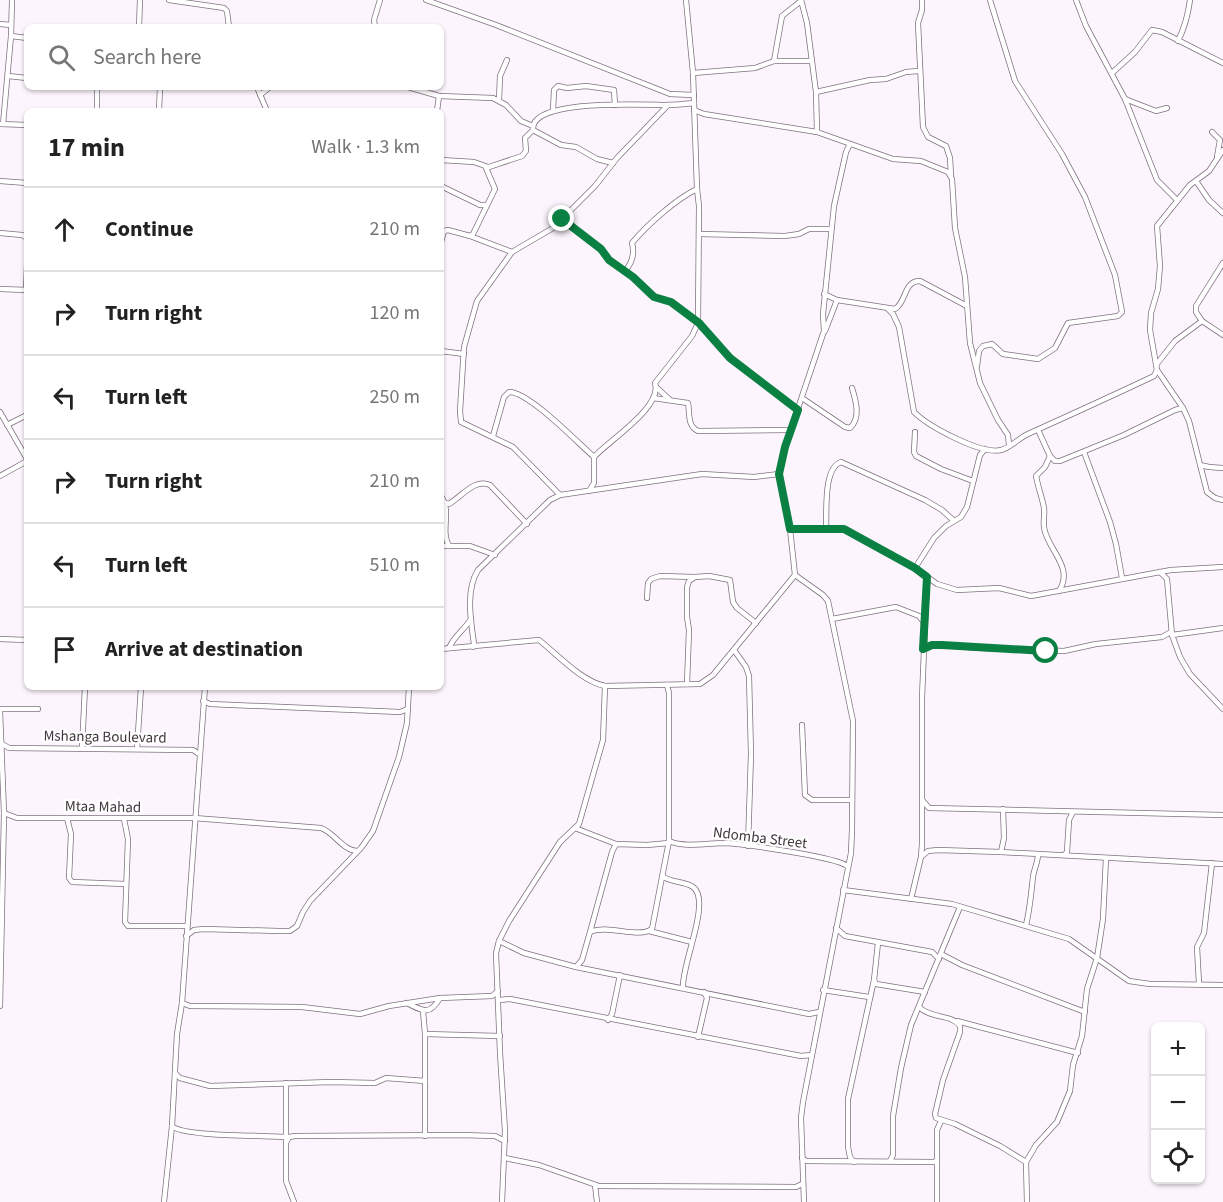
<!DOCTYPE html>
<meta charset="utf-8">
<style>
body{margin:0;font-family:"Source Sans 3",sans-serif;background:#f2f2f2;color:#222}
.controls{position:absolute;right:18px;bottom:18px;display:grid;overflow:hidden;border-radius:9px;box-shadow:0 2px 4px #0004}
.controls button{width:54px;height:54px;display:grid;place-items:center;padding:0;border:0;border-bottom:2px solid #e0e0e0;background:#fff;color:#222;font:30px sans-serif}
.stop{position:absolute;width:18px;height:18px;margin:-14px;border:4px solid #0b8043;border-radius:50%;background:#fff}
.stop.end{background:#0b8043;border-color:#fff;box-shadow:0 2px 6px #0008}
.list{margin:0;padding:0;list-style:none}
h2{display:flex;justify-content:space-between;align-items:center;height:78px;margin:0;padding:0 24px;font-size:26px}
h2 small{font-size:20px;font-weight:400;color:#767676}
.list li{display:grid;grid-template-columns:39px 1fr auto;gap:18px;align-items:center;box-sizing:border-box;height:84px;padding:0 24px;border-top:2px solid #e0e0e0}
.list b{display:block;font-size:22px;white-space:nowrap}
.list em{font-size:20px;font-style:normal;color:#767676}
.icon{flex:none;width:33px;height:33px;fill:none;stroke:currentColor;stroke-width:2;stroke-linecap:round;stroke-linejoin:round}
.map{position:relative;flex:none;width:1223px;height:1202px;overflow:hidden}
.search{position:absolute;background:#fff;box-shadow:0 2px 4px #0004;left:24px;top:24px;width:420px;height:66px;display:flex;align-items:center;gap:15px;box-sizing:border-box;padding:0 21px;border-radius:9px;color:#767676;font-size:22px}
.panel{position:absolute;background:#fff;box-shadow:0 2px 4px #0004;left:24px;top:108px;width:420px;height:582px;border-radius:9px}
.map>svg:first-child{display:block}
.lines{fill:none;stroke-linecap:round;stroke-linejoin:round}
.minor-casing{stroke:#806f80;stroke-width:6}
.minor{stroke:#fff;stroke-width:4.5}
.route{stroke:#0b8043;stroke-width:8}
.labels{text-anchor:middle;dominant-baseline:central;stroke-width:4.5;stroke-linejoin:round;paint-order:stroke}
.street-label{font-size:15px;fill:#3f373e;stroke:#fff}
</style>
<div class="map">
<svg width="1223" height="1202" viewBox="0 0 1223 1202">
<rect width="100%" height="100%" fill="#fdf5fd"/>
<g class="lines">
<g class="minor-casing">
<g id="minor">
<polyline points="169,0 224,8 227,11 229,27"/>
<polyline points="426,0 496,25 670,94 694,95"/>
<polyline points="801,0 807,23 816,92 817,132"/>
<polyline points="922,0 922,10 918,23 923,127 928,137 946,146 950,158 951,176"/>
<polyline points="1076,0 1086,26 1125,99 1157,180 1177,200"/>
<polyline points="0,24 11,25"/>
<polyline points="139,27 140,0"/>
<polyline points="375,27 374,20 380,0"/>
<polyline points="11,36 27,38"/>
<path d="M1178,41C1185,27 1188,15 1190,0"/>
<polyline points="774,61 782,16 801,1"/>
<polyline points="693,73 755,68 774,61 811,61"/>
<polyline points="1112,73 1135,52 1152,30 1162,32 1223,63"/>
<polyline points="8,76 27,78"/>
<polyline points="97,87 97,111"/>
<polyline points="257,87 267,111"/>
<polyline points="408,87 439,96 493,98 506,105 521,121 533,126"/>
<polyline points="816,92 870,80 886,79 906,72 919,71"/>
<polyline points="260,95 270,87"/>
<polyline points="1125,99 1156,111 1167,108"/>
<polyline points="499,100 500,76 507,60"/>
<polyline points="694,110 704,114 817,132 893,159 921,161 948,172 952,179 955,228 965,277 970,343 980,383 998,420 1008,435 1009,445"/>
<polyline points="159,111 160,87"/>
<polyline points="437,111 439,96"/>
<polyline points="553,111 554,90 558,86 567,88 586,86 614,90 615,105"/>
<polyline points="0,124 27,125"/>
<polyline points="3,124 11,36 12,0"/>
<polyline points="533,130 561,145 576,147 597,159 613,163"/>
<polyline points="1212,132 1220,140 1217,157"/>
<polyline points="441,160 474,162 488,167"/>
<polyline points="0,181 27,183"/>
<polyline points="1196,181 1209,200 1223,213"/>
<polyline points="441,186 480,205 487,205"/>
<polyline points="562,219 601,249 609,260 633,277 654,297 671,302 698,323 730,358 798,410"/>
<polyline points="0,233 22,235 27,238"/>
<polyline points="700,234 785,236 799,234 809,229 831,229"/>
<polyline points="470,236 512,252"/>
<path d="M441,242L444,231L448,230L470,236L473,234L495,189L486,168L522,156L526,151L525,138L533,130C529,98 645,105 666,105C675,105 685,104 694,103"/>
<path d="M625,271C632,263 635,254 632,243C647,225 676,199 697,189"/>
<polyline points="0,289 27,290"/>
<polyline points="26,290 27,264"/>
<path d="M824,294L837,300L895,309C907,302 903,281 920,281L967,306"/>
<path d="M888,309L893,314L899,327L914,412C928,426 981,455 1001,450C1010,448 1019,438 1028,434C1070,415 1112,396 1154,376L1157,370L1150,330L1151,313L1158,289L1160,266L1157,226L1190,185L1209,171L1223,150"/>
<polyline points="1202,321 1196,312 1196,306 1223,263"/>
<polyline points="825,331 837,300"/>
<polyline points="441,351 464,354"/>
<polyline points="1156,365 1175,341 1202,321 1223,335"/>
<polyline points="977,366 979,351 983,346 992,344 1003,354 1038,359 1055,348 1068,323 1118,316 1122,312 1115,275 1085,197 1062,154 1015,81 990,0"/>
<polyline points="1157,370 1183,408 1189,421 1207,492 1215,498 1223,500"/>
<polyline points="657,388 670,400"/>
<path d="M653,398L688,403C690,413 687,426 698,431L791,430"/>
<path d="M802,398L845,427L850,428C861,418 856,401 852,388"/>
<polyline points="0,412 27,459"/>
<polyline points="7,425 27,415"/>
<polyline points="1038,430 1050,456 1055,461 1060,461 1124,435 1175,410 1183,408"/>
<polyline points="915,432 914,452 916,456 941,469 973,481"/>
<path d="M493,436L504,397L509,392C528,391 578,443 594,457"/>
<polyline points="1084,452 1110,522 1116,544 1122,578"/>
<path d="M1050,456L1045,467L1036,476C1038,487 1042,497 1044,508C1045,514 1043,520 1044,527C1046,548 1075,567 1059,591"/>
<polyline points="1200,465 1209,467 1223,468"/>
<polyline points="0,476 27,461"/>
<path d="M589,491L594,483V457C608,441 663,407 655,383L692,336L698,323L699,206L697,189L693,73L686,0"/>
<polyline points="560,495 513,447 461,422 460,411 464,347 477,301 512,252 553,228 595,186 617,158 668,105"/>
<path d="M441,496C452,511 440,531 449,546"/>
<path d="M446,503L449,504C462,496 475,478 490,485L527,524"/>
<polyline points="790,529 844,529 915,568 937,584 957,590 999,588 1031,596 1171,570 1223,567"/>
<path d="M826,529C827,512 823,468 841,462L925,500L942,510L953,520"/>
<polyline points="441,546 470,546 495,555"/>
<polyline points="915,568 934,538 946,526 961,517 967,507 980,455 985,449"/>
<polyline points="1160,572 1167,579 1172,635 1180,657 1190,674 1223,709"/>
<polyline points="647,598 648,583 651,579 660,576 695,577"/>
<polyline points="832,619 896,607 919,616 925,624"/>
<polyline points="1172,635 1223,628"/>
<polyline points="0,639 27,640"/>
<path d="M473,647L474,644C471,621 465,591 478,570L550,500L560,495L702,474L754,477L779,474"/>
<path d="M449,648C454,636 464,630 471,619"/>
<path d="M441,649L539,640C558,655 581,681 605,686L700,684L713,675L795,575"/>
<polyline points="923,649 932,645 942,645 978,648 1064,651 1096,644 1162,637 1171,632"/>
<polyline points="734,650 746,667 749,676 751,754 748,846"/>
<polyline points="687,684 689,630 687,617 687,587 689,581 695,577 709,576 730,580 733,602 737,608 756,623"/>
<polyline points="203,701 210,704 400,712 408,709"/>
<polyline points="0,709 38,709"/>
<polyline points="0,711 4,813 0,1006"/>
<polyline points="802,725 805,795 812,800 852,800"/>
<polyline points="2,744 9,748 193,750 199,754"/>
<polyline points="82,748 85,687"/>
<polyline points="137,749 141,687"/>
<polyline points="923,801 929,808 1223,815"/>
<path d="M4,813L17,818H194L321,828C335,833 342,850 357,851"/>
<polyline points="67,818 71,834 69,878 72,882 126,884"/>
<polyline points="124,819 128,839 125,922 128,926 186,926"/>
<polyline points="575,828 616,844"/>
<path d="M669,841C685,848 708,843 725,843C743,844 837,857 847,866"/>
<polyline points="1001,852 1004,838 1003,809"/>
<polyline points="1064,855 1067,852 1069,820 1073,812"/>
<polyline points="922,856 928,851 938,850 1001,852 1223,864"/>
<path d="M662,876C671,883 685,881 693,887C712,901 681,965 683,988"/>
<polyline points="843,890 952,904 1069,939 1129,981 1150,984 1223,985"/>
<polyline points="911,899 921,857 922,844 922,698 927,577"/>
<path d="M1026,925C1030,909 1031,894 1033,877C1034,868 1038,863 1038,854"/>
<polyline points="836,928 845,936 932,952 939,959"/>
<polyline points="649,931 692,942"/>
<polyline points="590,932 612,852 616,844 647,845 669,843"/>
<polyline points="186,936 194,930 204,929 279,931 290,931 297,926 303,912 310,901 361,848 373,831 399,757 407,723 409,687"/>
<path d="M499,941L524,953L576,967L582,960L590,932C609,924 638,939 652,929L669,841V693L667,685"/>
<polyline points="878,943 874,980 876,984 925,992"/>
<polyline points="941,954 962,965 1085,1012"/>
<polyline points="576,967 809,1014 819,1012"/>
<polyline points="1199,984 1197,947 1204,933 1212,863"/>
<polyline points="823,990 869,997"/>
<polyline points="499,1000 510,999 801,1056 811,1055"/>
<polyline points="182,1003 190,1006 302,1007 360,1014 389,1006 440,998 492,996 498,991"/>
<path d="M407,1003C424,1012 430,1015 440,998"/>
<path d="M919,1007C931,1019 952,1014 960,1026V1032L943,1080L935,1114L936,1118L955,1124L1000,1146L1026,1162L1027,1202"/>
<polyline points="423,1011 425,1034 425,1136"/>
<polyline points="608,1020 612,1014 620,975"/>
<polyline points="957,1021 1078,1053"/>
<polyline points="425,1034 500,1036"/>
<polyline points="698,1037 707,998 704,992"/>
<polyline points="175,1073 180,1078 210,1086 331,1082 375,1083 386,1078 425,1081"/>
<polyline points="286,1083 286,1181 294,1202"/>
<path d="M172,1126C183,1137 266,1135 287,1137"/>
<polyline points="287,1141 289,1137 295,1136 460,1135 495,1136 505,1141"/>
<polyline points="505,1158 539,1165 599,1186 796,1187 802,1184"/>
<polyline points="802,1158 806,1161 934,1162 937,1160 937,1130 941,1121"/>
<polyline points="890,1161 893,1155 893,1116 901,1068 911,1025 960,907"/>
<polyline points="854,1162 850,1157 848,1147 848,1099 874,980"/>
<polyline points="1026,1162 1036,1145 1057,1122 1070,1091 1073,1065 1082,1036 1087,989 1097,958 1103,919 1106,858"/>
<polyline points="595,1185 597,1202"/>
<polyline points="164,1202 172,1126 177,1034 182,1003 205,687"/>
<polyline points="502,1202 505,1131 500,1053 496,953 499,941 509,921 560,842 579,824 603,740 605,686"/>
<polyline points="804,1202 801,1118 803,1102 851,853 852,830 853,721 828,601 823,595 795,575 790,529 779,474 785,447 824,331 823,314 834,206 846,152 850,144"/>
<polyline points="937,1202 937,1160"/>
</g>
</g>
<use href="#minor" class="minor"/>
</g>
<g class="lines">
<polyline class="route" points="562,219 601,249 609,260 633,277 654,297 671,302 699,323 730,358 798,410 785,447 779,474 790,529 844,529 915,568 927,577 923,649 932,645 942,645 1046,651"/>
</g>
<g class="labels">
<g class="street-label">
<text transform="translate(105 737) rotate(1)">Mshanga Boulevard</text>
<text transform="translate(103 807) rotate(1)">Mtaa Mahad</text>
<text transform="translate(760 838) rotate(7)">Ndomba Street</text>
</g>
</g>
</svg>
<div class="controls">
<button>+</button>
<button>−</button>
<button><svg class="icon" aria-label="locate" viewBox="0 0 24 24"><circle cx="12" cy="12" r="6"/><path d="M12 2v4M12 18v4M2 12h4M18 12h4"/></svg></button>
</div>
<div class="stop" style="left:1046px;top:651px"></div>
<div class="stop end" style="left:562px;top:219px"></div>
<div class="search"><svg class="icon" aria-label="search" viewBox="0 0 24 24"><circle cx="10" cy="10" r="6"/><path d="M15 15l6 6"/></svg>Search here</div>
<section class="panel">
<h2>17 min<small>Walk · 1.3 km</small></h2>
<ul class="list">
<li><svg class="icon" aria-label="ahead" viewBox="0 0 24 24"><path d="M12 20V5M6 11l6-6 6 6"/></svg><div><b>Continue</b></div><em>210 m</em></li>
<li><svg class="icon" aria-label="right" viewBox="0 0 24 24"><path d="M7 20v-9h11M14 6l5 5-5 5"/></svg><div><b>Turn right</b></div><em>120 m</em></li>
<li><svg class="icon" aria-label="left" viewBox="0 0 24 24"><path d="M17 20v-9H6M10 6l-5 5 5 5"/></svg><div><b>Turn left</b></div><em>250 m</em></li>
<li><svg class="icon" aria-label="right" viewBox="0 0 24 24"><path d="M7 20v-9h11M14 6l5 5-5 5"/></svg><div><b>Turn right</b></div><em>210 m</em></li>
<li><svg class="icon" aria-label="left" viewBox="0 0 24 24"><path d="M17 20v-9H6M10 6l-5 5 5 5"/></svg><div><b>Turn left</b></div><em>510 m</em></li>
<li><svg class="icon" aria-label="arrive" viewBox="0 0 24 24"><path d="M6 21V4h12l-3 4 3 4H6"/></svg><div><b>Arrive at destination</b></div></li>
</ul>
</section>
</div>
